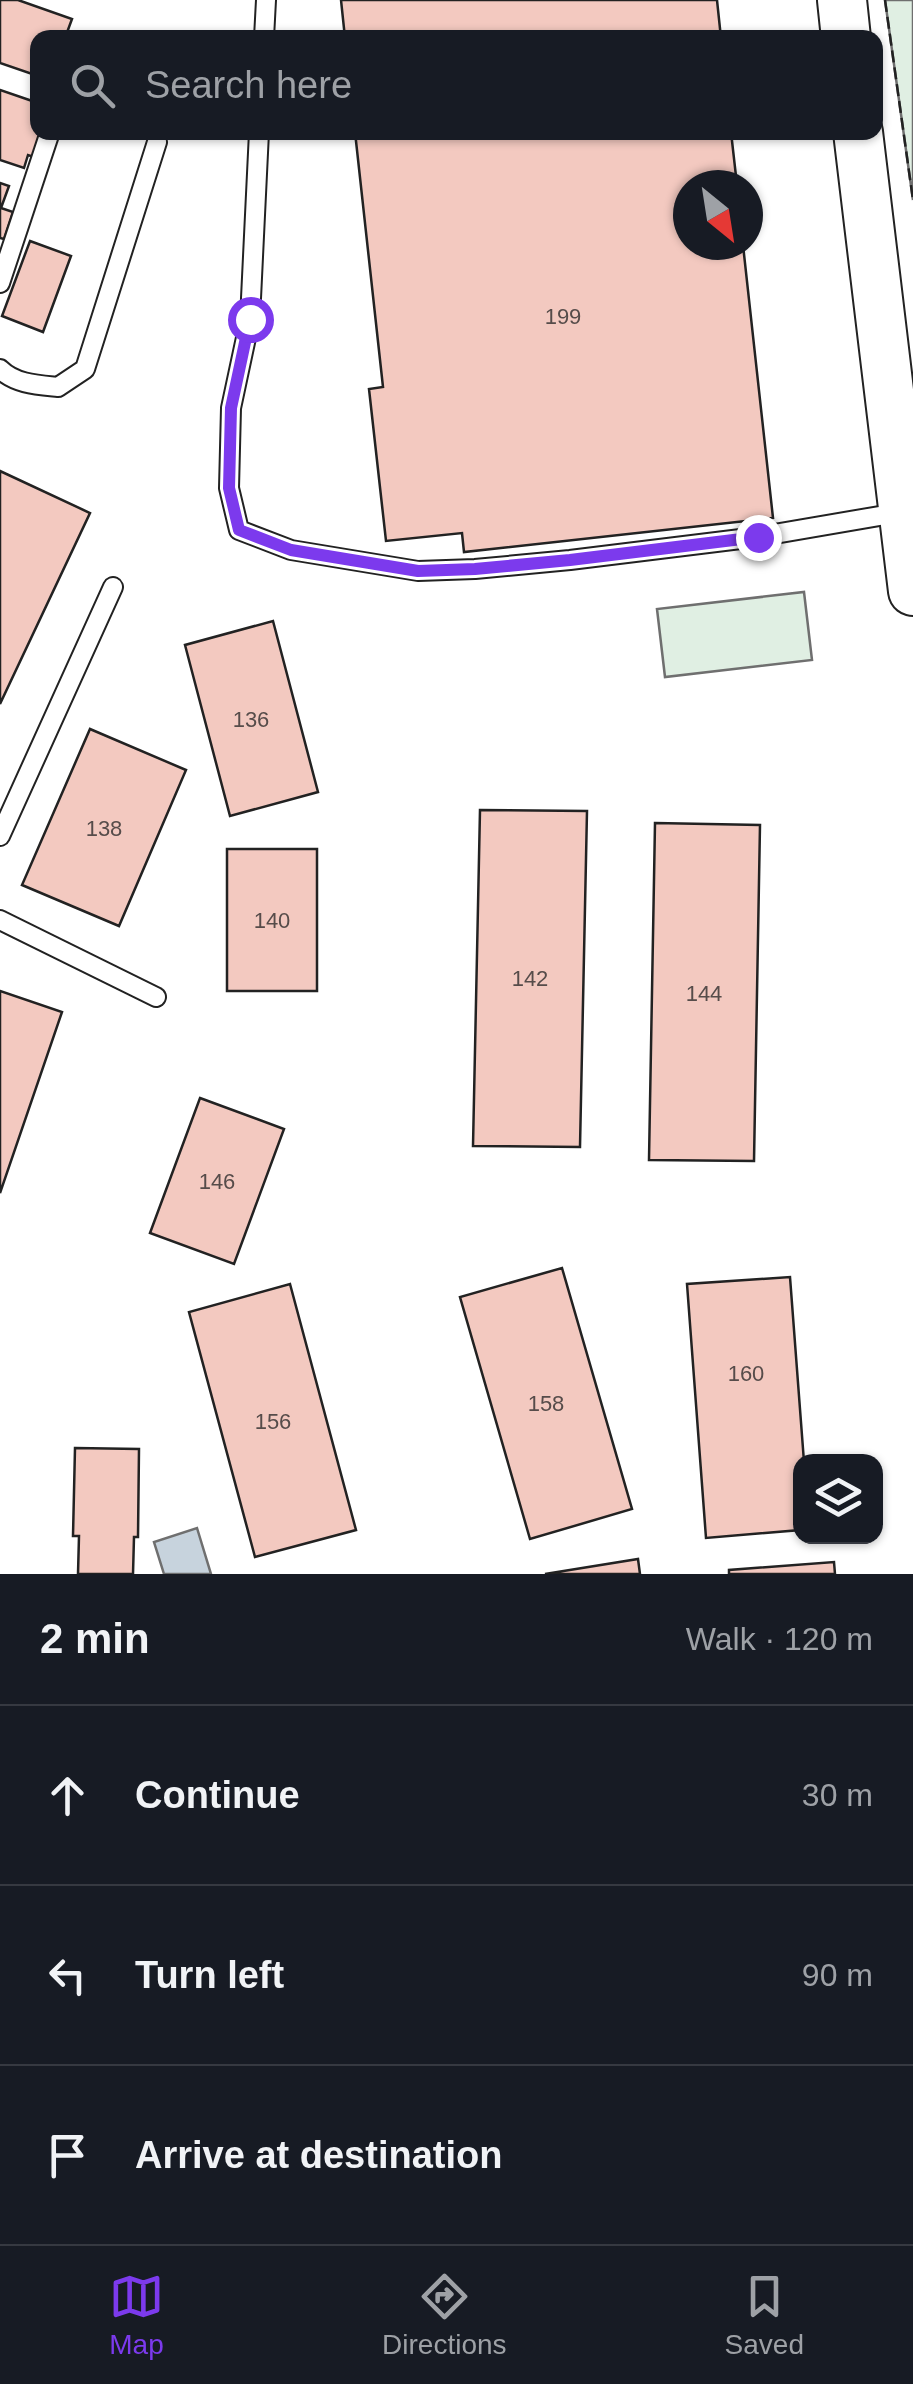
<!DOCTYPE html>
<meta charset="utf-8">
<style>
body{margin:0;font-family:Arial,sans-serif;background:#20242c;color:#f1f3f6}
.controls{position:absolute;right:30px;bottom:30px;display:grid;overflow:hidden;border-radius:20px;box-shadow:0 2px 8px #0004}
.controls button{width:90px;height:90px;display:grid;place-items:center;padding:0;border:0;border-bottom:2px solid #363941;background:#171b24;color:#f1f3f6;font:50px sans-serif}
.compass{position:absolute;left:673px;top:170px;width:90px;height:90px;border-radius:50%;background:#171b24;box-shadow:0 2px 8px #0004;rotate:150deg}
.stop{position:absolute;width:30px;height:30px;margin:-22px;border:8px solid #7c3aed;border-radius:50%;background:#fff}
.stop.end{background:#7c3aed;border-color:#fff;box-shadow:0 2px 10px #0008}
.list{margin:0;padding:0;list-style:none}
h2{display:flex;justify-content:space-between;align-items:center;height:130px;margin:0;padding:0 40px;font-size:42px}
h2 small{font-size:32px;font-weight:400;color:#9ea1a6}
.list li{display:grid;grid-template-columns:65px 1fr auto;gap:30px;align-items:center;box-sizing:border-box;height:180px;padding:0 40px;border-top:2px solid #363941}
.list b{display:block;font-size:38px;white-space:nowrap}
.list em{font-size:32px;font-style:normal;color:#9ea1a6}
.icon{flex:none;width:55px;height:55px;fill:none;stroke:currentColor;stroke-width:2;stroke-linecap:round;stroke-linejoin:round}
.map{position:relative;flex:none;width:913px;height:1574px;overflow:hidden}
.search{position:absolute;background:#171b24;box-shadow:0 2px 8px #0004;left:30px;right:30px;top:30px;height:110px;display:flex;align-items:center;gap:25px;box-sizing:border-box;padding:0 35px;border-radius:20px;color:#9ea1a6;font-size:38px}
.sheet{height:670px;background:#171b24}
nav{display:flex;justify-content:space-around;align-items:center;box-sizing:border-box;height:140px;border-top:2px solid #363941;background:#171b24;font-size:28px;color:#9ea1a6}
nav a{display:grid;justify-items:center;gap:5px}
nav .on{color:#7c3aed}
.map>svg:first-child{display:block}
.green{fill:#e0efe3;stroke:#6f6f6f;stroke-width:2.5}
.water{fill:#c7d3dd;stroke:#6f6f6f;stroke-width:2.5}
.building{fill:#f3c9c0;stroke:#222;stroke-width:2.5}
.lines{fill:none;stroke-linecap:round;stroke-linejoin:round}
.service-casing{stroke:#222;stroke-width:22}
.tertiary-casing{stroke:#222;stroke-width:52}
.service{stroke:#fff;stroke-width:18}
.tertiary{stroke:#fff;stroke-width:48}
.fence{stroke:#222;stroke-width:2.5;stroke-dasharray:12 5;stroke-linecap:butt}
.route{stroke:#7c3aed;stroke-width:12}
.labels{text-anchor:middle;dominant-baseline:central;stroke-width:8;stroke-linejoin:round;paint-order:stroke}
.number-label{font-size:22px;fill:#564c4a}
</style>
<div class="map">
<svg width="913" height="1574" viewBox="0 0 913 1574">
<rect width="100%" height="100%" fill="#fff"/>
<g class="green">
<polygon points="885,0 913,0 913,200"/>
<polygon points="804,592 812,660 665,677 657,609"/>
</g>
<polygon class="water" points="197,1528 211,1574 164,1574 154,1542"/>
<g class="building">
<polygon points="0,0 18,0 72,19 65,38 38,38 38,76 0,63"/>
<polygon points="341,0 717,0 721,38 345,38"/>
<polygon points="0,90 38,103 38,119 34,127 38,128 38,132 46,132 37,158 28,155 24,168 0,160"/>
<polygon points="355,132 731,132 737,185 688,185 688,245 743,245 773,518 464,552 462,533 386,541 369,389 383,387"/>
<polygon points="0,183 9,186 1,208 13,212 4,239 0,238"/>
<polygon points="30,241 71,256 43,332 2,316"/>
<polygon points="0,471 90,513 0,704"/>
<polygon points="273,621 318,792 230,816 185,645"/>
<polygon points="90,729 186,770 119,926 22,885"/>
<polygon points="480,810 587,811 580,1147 473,1146"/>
<polygon points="655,823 760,825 754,1161 649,1160"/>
<rect x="227" y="849" width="90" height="142"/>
<polygon points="0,991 62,1012 0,1193"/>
<polygon points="200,1098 284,1129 234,1264 150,1233"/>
<polygon points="562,1268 632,1509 530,1539 460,1297"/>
<polygon points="790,1277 804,1462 800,1462 800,1530 706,1538 687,1284"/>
<polygon points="290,1284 356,1530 255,1557 189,1312"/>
<polygon points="75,1448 139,1449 138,1537 134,1537 133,1574 78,1574 79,1536 73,1536"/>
<polygon points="638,1559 640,1574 545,1574"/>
<polygon points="834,1562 835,1574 729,1574 729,1570"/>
</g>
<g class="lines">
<g class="service-casing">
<g id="service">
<polyline points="264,38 266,0"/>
<polyline points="259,132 250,319 231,408 229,488 239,530 291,550 418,571 475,569 570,560 757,537 903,512"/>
<polyline points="0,283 50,132"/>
<path d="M0,369C15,384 38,385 58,387L85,369L157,142"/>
<polyline points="0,836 113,587"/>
<polyline points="0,920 156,997"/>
</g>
</g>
<g class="tertiary-casing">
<g id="tertiary">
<polyline points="842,0 846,38"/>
<polyline points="858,132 913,591"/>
</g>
</g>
<use href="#service" class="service"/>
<use href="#tertiary" class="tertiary"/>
<polyline class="fence" points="885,0 913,200"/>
</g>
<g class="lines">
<polyline class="route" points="250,319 231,408 229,488 239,530 291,550 418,571 475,569 570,560 758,537"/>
</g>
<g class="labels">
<g class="number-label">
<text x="563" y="316">199</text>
<text x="251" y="719">136</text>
<text x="104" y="828">138</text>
<text x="272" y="920">140</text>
<text x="530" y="978">142</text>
<text x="704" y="993">144</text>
<text x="217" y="1181">146</text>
<text x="746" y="1373">160</text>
<text x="546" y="1403">158</text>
<text x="273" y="1421">156</text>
</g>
</g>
</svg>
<div class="controls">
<button><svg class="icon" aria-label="layers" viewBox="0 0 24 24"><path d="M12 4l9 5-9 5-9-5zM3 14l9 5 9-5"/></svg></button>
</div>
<svg class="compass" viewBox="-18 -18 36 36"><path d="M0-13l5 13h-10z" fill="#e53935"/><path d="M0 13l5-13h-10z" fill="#9ea1a6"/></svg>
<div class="stop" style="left:250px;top:319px"></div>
<div class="stop end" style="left:758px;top:537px"></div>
<div class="search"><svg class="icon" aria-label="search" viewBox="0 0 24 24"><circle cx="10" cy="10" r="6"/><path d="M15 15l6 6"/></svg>Search here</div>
</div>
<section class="sheet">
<h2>2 min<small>Walk · 120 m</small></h2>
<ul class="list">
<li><svg class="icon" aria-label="ahead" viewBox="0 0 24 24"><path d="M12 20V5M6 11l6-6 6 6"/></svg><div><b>Continue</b></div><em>30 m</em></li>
<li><svg class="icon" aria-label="left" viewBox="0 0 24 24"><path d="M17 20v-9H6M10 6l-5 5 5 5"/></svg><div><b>Turn left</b></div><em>90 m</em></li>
<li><svg class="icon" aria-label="arrive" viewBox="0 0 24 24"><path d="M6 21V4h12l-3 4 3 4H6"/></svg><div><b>Arrive at destination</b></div></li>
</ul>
</section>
<nav>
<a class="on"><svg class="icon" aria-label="map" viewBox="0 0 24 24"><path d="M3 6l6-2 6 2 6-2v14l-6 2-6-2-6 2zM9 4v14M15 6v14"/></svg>Map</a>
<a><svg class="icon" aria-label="directions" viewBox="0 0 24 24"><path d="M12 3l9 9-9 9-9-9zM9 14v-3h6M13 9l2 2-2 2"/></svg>Directions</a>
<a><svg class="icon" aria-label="saved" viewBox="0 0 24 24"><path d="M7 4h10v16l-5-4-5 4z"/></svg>Saved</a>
</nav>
